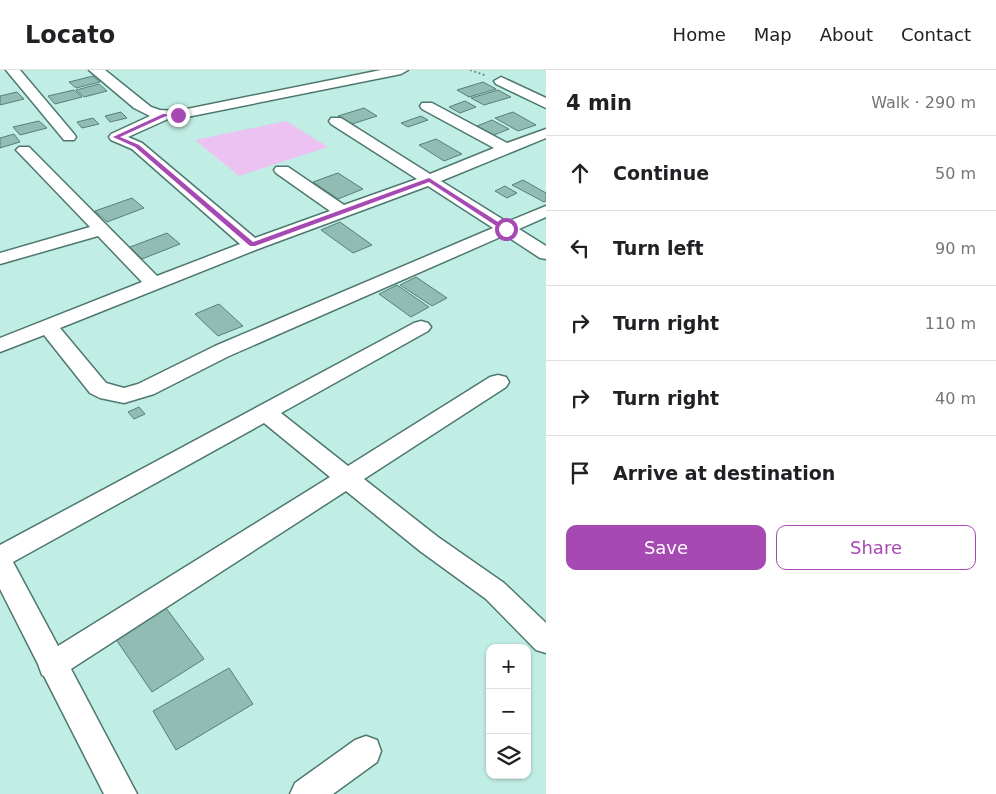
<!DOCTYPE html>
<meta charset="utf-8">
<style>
body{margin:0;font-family:"DejaVu Sans",sans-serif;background:#f6f6f6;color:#202124}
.controls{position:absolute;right:15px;bottom:15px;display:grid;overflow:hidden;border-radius:10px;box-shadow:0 1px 4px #0004}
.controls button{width:45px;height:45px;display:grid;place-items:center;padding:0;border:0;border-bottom:1px solid #e0e0e0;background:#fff;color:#202124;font:25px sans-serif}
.stop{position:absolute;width:15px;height:15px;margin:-11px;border:4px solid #a649b3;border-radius:50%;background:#fff}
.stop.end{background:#a649b3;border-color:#fff;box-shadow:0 1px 5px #0008}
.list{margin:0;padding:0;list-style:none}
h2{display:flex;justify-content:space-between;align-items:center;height:65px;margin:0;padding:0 20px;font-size:21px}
h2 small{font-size:16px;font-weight:400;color:#757577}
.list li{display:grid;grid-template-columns:32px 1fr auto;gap:15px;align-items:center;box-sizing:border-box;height:75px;padding:0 20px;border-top:1px solid #e0e0e0}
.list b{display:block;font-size:19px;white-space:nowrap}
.list em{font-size:16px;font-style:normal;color:#757577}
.actions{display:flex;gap:10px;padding:15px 20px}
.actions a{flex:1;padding:11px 0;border:1px solid #a649b3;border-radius:10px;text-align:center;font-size:18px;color:#a649b3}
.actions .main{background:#a649b3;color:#fff}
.icon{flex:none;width:28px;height:28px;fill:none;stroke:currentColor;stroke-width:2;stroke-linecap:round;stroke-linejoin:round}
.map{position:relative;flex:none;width:546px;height:724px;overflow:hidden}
header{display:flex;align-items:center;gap:30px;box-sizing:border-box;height:70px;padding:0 25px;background:#fff;border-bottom:1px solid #e0e0e0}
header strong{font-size:24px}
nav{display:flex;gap:28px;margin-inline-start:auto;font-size:18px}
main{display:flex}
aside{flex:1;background:#fff}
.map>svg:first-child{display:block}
.green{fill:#ebc2f1}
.building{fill:#91bcb3;stroke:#567f77}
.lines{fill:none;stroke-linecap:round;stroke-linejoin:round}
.street-casing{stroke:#4e776f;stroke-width:3}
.path{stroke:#71928a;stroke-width:2;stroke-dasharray:2 2.5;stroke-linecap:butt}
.street{fill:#fff;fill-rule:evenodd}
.route{fill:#a649b3}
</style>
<header>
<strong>Locato</strong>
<nav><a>Home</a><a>Map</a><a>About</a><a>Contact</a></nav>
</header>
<main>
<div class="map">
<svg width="546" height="724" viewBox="0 0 546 724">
<rect width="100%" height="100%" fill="#c1eee4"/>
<polygon class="green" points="286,51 328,77 239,106 195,70"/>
<g class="building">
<polygon points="93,6 100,12 76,18 69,12"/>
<polygon points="483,12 496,19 469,27 457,20"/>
<polygon points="99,14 107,21 84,27 76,20"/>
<polygon points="74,20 82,27 55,34 48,26"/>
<polygon points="498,20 511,27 484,35 471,28"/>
<polygon points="17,22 24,29 0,35 0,26"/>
<polygon points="465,31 476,37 460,43 449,37"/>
<polygon points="364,38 377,46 352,54 338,46"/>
<polygon points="121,42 127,48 110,52 105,46"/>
<polygon points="513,42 536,55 518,61 495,48"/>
<polygon points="421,46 428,50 408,57 401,53"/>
<polygon points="93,48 99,54 82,58 77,52"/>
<polygon points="492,50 509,59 494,65 477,56"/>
<polygon points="39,51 47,58 20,65 13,57"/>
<polygon points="14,64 20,72 0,78 0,68"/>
<polygon points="436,69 462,84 444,91 419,75"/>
<polygon points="338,103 363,119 338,129 313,112"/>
<polygon points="523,110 546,123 546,131 544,132 512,115"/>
<polygon points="505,116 517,123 507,128 495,121"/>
<polygon points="132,128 144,138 107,152 95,141"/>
<polygon points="340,152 372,175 353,183 321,160"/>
<polygon points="167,163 180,174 142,189 130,177"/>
<polygon points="416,207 447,228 432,236 400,215"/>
<polygon points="397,215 429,237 411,247 379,224"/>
<polygon points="219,234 243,256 218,266 195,244"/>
<polygon points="139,337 145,344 134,349 128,342"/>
<polygon points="166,538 204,589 152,622 115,568"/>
<polygon points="229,598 253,634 176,680 153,641"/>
</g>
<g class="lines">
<g class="street-casing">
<g id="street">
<polygon points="6,0 20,0 74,64 76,67 74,70 64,70"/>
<path d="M89,0H105L151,37L160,40L177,41L381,0H408L401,4L177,49H168L128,67L142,73L255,168L330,141L276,103L274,100L276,97H288L344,135L417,109L331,54L329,51L331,48H341L430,104L494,78L422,39L420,36L422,33H432L507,73L546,59V68L441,111L507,152L546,136V147L519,159L546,176V189L540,188L505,165L229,286L154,324L124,333L100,328L90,323L44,265L0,282V268L142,212L98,166L0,194V183L90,157L19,83L16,80L19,77H29L157,206L240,174L132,79L111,70L109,67L111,64L150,46L134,38ZM428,116L493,158L215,276L138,314L124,318L106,313L60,258L258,179Z"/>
<polygon points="501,7 546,28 546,38 496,14 494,11"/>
<path d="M421,251L428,253L431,257L428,261L281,343L348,396L490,307L498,305L506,307L509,312L506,317L364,409L438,467L504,513L546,553V583L536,580L486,529L420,481L346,421L71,599L137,724H104L44,606L42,605L38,594L0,519V475L414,253ZM264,353L330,407L58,576L13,492Z"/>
<polygon points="366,666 377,670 381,681 377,692 333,724 290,724 295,713 355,670"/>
</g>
</g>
<polyline class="path" points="470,0 487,6"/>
<use href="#street" class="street"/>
</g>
<polygon class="route" points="163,44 180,45 166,46 120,67 139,75 253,172 429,108 509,159 504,161 429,112 255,176 250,176 135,77 113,67"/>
</svg>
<div class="controls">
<button>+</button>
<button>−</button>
<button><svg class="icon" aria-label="layers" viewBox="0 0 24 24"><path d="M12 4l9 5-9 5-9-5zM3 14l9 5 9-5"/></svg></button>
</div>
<div class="stop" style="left:506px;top:159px"></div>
<div class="stop end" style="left:178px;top:45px"></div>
</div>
<aside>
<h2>4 min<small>Walk · 290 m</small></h2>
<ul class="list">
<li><svg class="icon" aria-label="ahead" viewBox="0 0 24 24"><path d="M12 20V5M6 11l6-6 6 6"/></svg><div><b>Continue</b></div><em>50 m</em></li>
<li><svg class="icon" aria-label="left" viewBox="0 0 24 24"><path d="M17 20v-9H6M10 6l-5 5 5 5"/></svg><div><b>Turn left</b></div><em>90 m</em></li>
<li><svg class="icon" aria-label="right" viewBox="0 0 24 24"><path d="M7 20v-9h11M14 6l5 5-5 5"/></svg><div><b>Turn right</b></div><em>110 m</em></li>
<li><svg class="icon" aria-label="right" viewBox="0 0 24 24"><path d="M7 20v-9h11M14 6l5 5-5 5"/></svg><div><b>Turn right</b></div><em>40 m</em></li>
<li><svg class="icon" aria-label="arrive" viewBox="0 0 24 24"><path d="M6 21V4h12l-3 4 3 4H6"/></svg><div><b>Arrive at destination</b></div></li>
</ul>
<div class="actions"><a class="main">Save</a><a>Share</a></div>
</aside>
</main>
